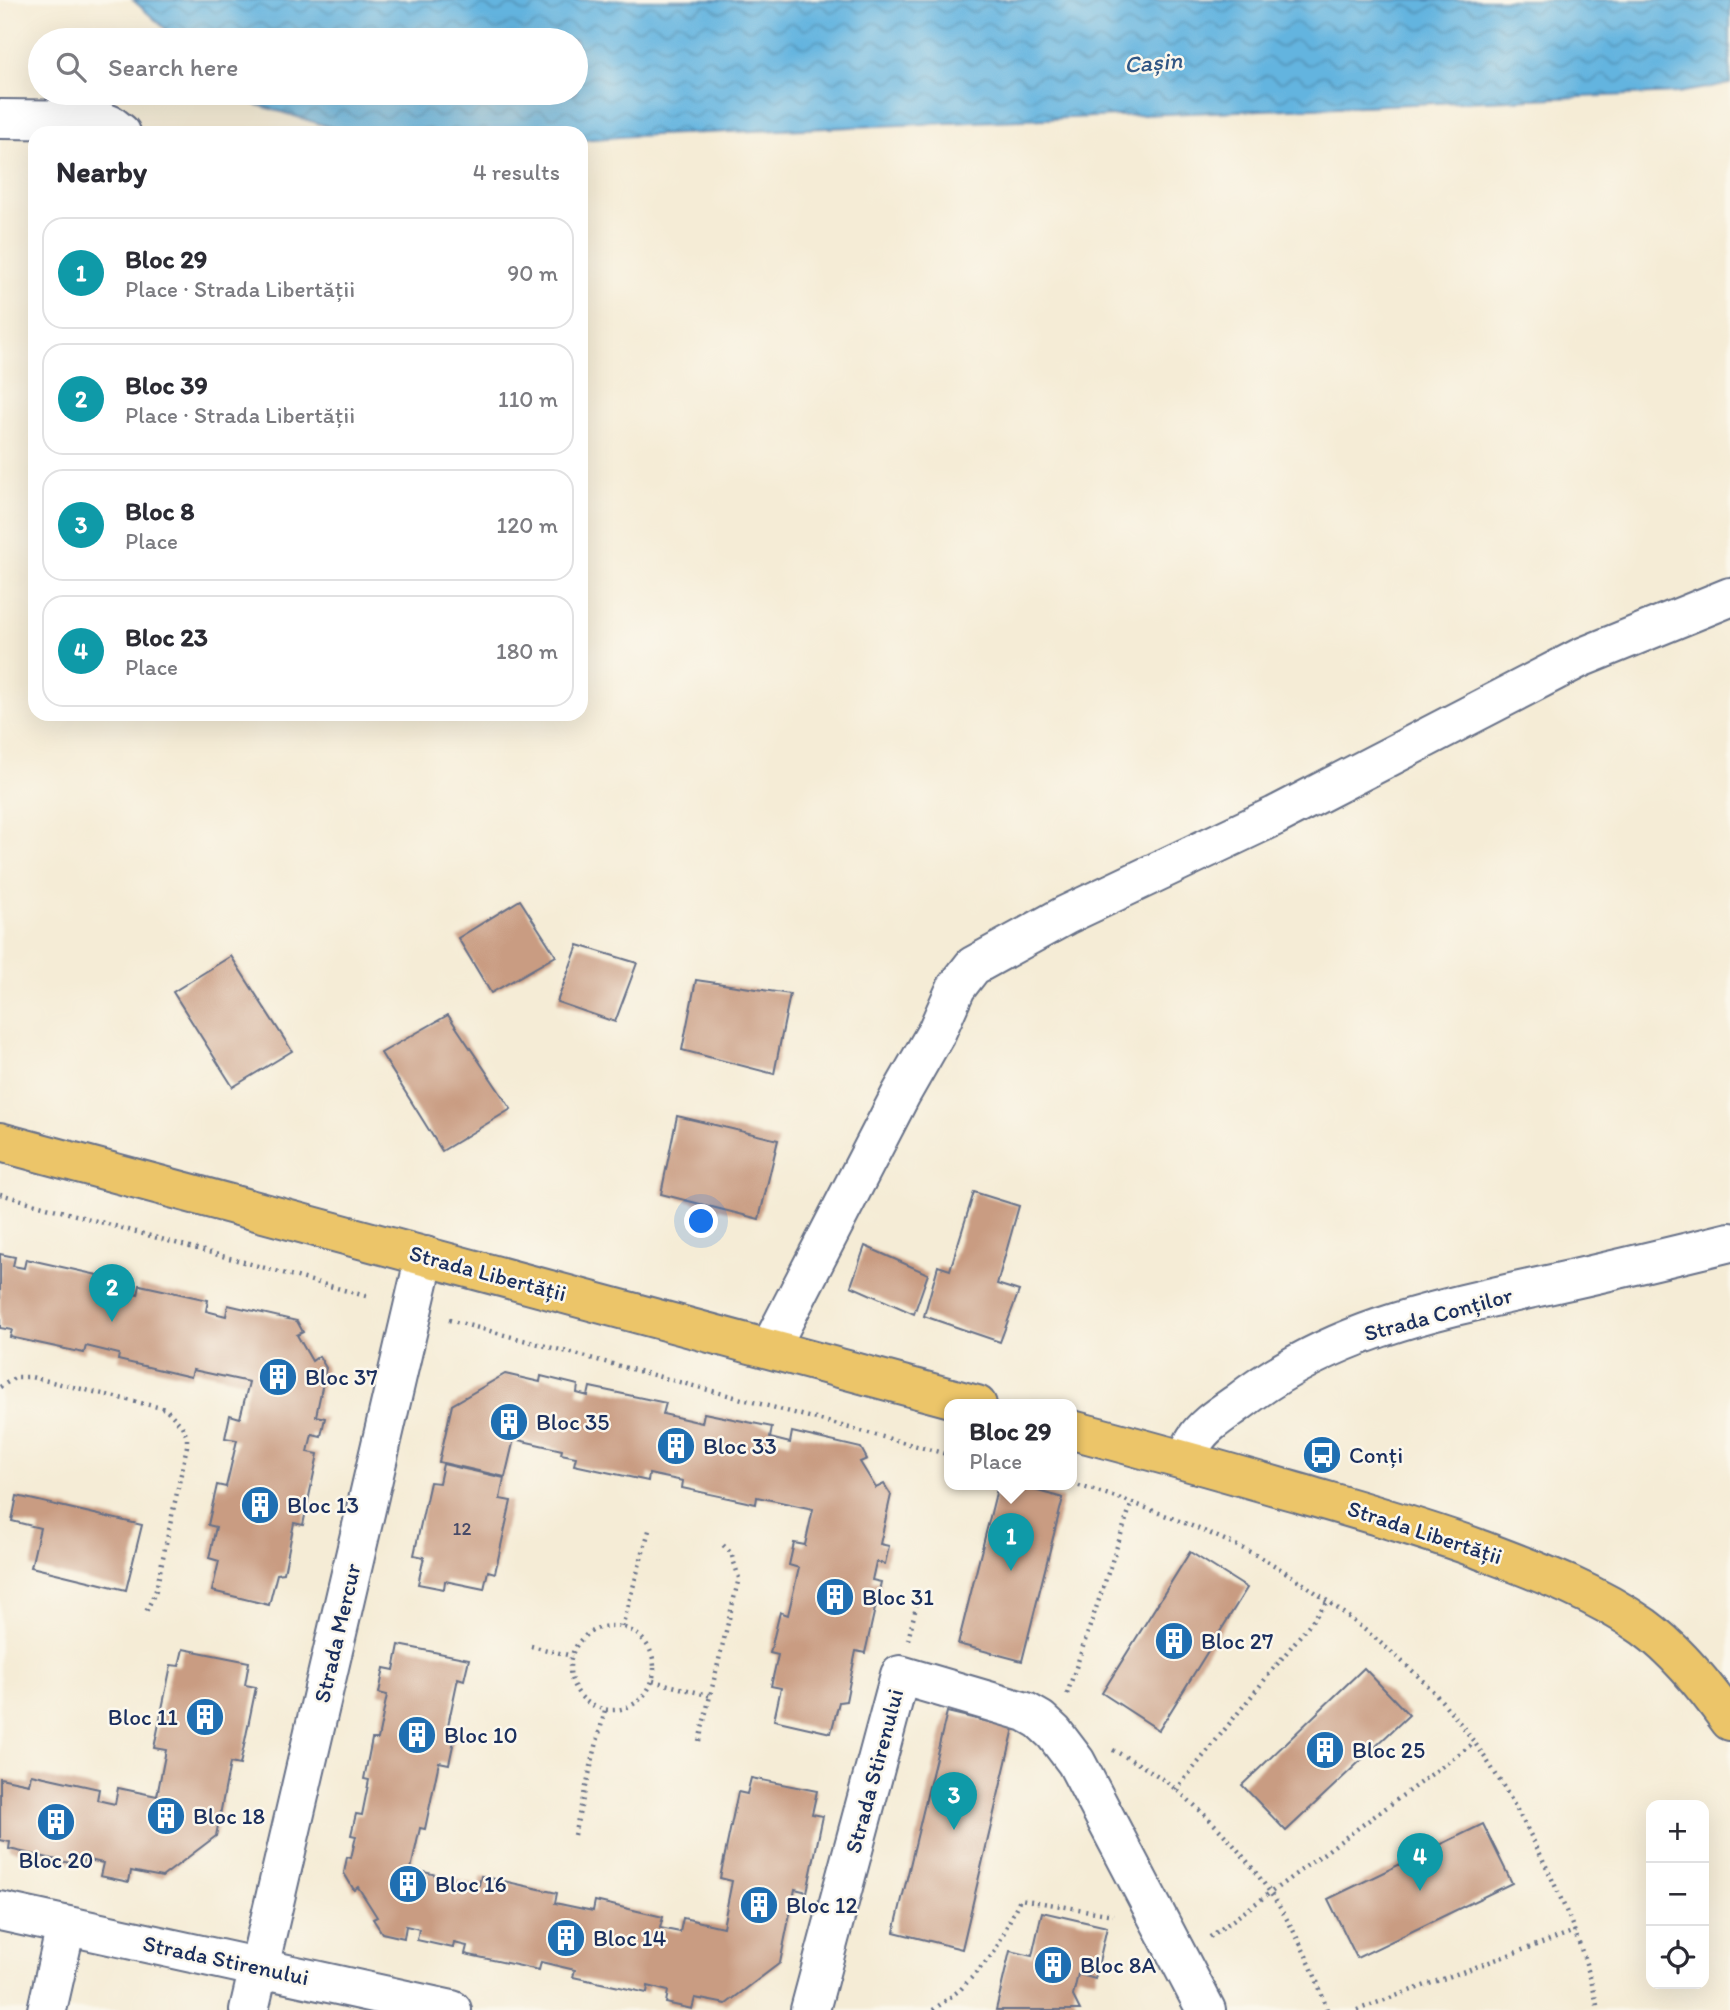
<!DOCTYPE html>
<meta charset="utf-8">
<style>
body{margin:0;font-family:Itim,sans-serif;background:#f2f2f3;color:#2b2b33}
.controls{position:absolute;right:21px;bottom:21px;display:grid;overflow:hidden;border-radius:14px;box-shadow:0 7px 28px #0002}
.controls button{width:63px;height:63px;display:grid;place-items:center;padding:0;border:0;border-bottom:2px solid #e1e1e2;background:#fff;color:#2b2b33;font:35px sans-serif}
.you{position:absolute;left:702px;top:1222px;width:24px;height:24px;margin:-18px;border:5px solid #fff;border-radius:50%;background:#1a73e8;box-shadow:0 0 0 10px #1a73e833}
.badge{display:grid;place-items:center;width:46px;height:46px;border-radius:50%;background:#1f6fb2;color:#fff;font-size:23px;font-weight:700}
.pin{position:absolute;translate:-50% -58px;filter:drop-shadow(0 2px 4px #0008)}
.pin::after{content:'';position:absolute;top:37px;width:24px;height:21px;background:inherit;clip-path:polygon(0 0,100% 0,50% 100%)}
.popup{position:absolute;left:944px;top:1399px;width:133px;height:91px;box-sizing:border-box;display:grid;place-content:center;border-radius:14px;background:#fff;filter:drop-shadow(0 2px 5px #0005);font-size:23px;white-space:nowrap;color:#7c7c81}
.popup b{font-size:26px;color:#2b2b33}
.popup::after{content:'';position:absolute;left:50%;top:100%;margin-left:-14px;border:14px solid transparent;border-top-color:#fff}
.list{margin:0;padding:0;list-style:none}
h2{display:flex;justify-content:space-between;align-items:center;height:91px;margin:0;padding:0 28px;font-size:30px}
h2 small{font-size:23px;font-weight:400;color:#7c7c81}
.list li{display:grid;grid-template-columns:46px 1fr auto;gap:21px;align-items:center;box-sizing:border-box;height:112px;margin:0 14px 14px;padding:0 14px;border:2px solid #e1e1e2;border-radius:21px}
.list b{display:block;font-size:26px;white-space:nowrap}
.list p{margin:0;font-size:23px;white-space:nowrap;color:#7c7c81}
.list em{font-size:23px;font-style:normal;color:#7c7c81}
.icon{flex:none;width:38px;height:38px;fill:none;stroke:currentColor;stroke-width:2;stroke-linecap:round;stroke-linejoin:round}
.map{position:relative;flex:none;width:1730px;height:2010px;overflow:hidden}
.search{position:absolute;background:#fff;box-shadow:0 7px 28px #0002;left:28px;top:28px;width:560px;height:77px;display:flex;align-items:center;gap:18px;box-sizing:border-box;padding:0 24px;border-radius:38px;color:#7c7c81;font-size:26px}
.panel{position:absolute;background:#fff;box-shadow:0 7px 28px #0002;left:28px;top:126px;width:560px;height:595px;border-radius:21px}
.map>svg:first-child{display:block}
.water{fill:url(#water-waves);stroke:#40729e;stroke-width:2}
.building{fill:#c99c82}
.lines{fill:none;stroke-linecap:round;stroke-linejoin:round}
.minor-casing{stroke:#677188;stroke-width:42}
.major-casing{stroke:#677188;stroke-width:42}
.path{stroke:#677188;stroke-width:4.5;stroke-dasharray:2 5;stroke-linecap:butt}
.minor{stroke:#fff;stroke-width:38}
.major{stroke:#ecc569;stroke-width:38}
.labels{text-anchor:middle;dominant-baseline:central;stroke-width:5;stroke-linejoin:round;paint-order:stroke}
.number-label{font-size:19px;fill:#464a67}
.street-label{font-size:23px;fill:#1b2f5e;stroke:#fbf7ec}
.poi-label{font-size:23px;fill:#1b2f5e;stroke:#fbf7ec;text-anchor:start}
.water-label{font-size:24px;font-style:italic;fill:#315785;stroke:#fbf7ec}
</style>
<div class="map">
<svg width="1730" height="2010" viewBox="0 0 1730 2010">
<defs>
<pattern id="water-waves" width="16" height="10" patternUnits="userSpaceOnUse" patternTransform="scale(1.75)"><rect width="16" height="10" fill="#64b4df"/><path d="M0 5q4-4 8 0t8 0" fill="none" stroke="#5293b8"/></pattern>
</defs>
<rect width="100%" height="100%" fill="#fbf7ec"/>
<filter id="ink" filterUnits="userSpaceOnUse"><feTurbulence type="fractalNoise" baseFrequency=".0143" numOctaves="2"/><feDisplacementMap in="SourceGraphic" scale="14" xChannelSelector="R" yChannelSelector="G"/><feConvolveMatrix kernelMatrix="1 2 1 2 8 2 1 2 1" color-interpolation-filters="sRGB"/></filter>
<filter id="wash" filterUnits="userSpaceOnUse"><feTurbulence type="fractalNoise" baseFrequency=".00686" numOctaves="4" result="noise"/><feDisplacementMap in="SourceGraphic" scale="28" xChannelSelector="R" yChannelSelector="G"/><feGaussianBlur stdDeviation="1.57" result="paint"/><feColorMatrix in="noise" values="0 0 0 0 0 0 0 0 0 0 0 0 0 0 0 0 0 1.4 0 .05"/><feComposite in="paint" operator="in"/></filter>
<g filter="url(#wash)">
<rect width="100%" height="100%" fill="#f5ecd6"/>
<polygon class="water" points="133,0 752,0 781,2 816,0 1730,0 1730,84 1677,93 631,136 581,140 581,133 350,133 245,101 236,93 576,93 576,40 178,40"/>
<g id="blocks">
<g class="building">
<polygon points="520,900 556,956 491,993 458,938"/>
<polygon points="578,945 637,963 615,1022 557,1002"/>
<polygon points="231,956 292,1051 233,1087 173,992"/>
<polygon points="696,980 790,994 774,1074 682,1050"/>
<polygon points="448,1015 511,1109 442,1151 381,1053"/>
<polygon points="677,1116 778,1140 759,1219 661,1194"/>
<polygon points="974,1192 1019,1206 997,1284 1019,1291 1000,1342 924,1316 938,1266 950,1270"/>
<polygon points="865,1246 928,1274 914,1314 851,1286"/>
<polygon points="0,1254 15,1257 13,1266 24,1268 26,1259 102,1276 99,1286 138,1295 140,1285 208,1300 206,1311 226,1316 228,1305 297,1321 303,1332 297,1335 312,1361 319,1356 326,1368 316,1416 325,1418 321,1436 312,1434 308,1452 318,1454 303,1525 294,1523 284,1573 277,1574 269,1605 212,1591 219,1561 209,1558 216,1527 208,1525 217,1485 226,1487 237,1440 225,1438 230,1415 240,1418 249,1382 193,1370 191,1377 118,1360 119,1354 86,1346 84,1353 10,1337 12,1330 0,1328"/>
<polygon points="505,1374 540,1382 541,1376 578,1385 577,1393 588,1396 590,1387 666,1403 663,1414 702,1423 704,1413 772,1427 770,1438 790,1443 792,1432 861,1448 867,1459 860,1462 876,1488 884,1484 891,1495 880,1544 889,1546 885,1564 876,1562 872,1580 881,1582 865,1653 856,1651 846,1701 839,1702 831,1733 774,1720 781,1688 771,1686 778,1655 770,1653 780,1612 788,1615 799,1568 789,1565 794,1543 805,1545 813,1509 757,1497 756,1504 682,1488 683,1481 649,1474 648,1481 574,1465 576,1457 561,1454 562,1450 514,1439 505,1477 439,1462 452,1405"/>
<polygon points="443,1464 504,1478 500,1499 511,1501 495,1573 488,1571 484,1589 445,1581 444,1589 418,1584 424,1557 414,1555 430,1482 439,1483"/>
<polygon points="998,1485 1016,1485 1063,1498 1022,1661 958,1644"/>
<polygon points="17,1496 142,1525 126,1590 31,1567 40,1528 12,1521"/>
<polygon points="1190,1552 1247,1588 1159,1730 1102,1693"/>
<polygon points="399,1645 469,1659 464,1680 458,1678 447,1730 456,1731 449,1764 439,1762 425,1829 420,1828 411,1869 479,1885 481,1876 557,1893 555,1903 593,1911 595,1901 663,1917 660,1928 680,1932 683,1918 723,1927 732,1881 720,1878 738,1792 747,1794 751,1778 817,1791 812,1814 823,1816 807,1892 795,1889 780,1963 726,2004 695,1998 692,2009 666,2003 668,1991 648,1986 647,1993 573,1977 575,1970 541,1962 539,1970 465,1954 467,1946 454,1943 453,1948 417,1940 419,1929 406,1926 404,1938 382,1933 373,1919 377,1917 358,1887 354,1890 344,1873 347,1857 351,1858 356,1836 351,1835 356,1814 362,1815 369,1780 364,1779 372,1739 378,1739 387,1695 379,1693 384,1668 394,1670"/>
<polygon points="183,1649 249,1662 245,1685 256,1687 240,1765 230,1763 216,1836 162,1877 131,1871 129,1882 100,1876 103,1863 84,1859 83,1866 9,1849 10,1842 0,1840 0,1778 29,1784 31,1774 99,1789 97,1800 115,1804 118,1788 157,1796 166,1750 154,1748 171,1665 179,1666"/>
<polygon points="1364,1668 1409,1715 1286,1831 1242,1785"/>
<polygon points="947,1712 1014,1728 962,1949 894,1932"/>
<polygon points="1483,1824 1512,1883 1357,1958 1328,1899"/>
<polygon points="1042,1912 1107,1927 1095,1979 1078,1974 1073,1996 1080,2010 996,2010 1010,1951 1032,1956"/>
</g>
</g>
</g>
<g filter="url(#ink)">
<use href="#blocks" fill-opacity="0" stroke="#677188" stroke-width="2"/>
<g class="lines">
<g class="minor-casing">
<g id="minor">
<polyline points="0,119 99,120 111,125 121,133"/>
<polyline points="770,1348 901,1094 937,1031 956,988 973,966 1066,915 1275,816 1580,658 1730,597"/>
<path d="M1187,1460C1189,1454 1191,1446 1195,1440C1205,1424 1224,1413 1239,1402C1338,1325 1450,1307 1570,1280C1623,1268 1677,1255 1730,1242"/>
<polyline points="0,1911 452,2010"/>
<polyline points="47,2010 66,1926"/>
<polyline points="249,2010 425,1256"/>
<polyline points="810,2010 900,1675 1026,1712 1040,1720 1054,1733 1076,1762 1206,2010"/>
</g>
</g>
<g class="major-casing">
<g id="major">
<polyline points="0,1142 977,1405"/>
<path d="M1072,1430C1150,1450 1226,1472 1303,1494C1361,1511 1419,1527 1476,1548C1534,1570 1593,1591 1644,1627C1678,1652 1706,1687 1730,1721"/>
</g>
</g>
<g class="path">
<polyline points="0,1194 369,1297"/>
<polyline points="449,1320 950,1455"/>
<polyline points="0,1387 16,1377 31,1377 166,1409 182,1426 187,1437 187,1446 156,1590 146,1612"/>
<path d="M1072,1484C1107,1493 1139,1505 1172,1518C1212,1534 1251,1550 1287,1573C1318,1593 1348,1616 1376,1639C1397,1657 1420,1676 1438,1697C1483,1747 1517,1806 1546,1866C1568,1913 1588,1959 1598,2010"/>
<circle cx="612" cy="1668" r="42"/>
<polyline points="622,1627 650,1527"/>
<polyline points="908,1640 919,1595"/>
<polyline points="531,1646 572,1656"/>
<polyline points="653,1681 711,1696"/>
<polyline points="1067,1694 1132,1502"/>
<polyline points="699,1741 739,1578 731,1553 722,1544"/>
<path d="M1113,1750C1133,1761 1155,1772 1173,1787C1244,1844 1300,1923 1327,2010"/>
<polyline points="1176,1790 1328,1601"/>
<polyline points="574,1835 605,1710"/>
<polyline points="1210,1937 1474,1743"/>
<polyline points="933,2010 961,1989 994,1953 1020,1899 1113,1915"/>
<polyline points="1357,2010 1575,1931"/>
</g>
<use href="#minor" class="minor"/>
<use href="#major" class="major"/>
</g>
</g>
<defs>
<g id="building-disc" transform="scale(2.0125)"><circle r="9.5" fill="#1f6fb2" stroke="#fbf7ec"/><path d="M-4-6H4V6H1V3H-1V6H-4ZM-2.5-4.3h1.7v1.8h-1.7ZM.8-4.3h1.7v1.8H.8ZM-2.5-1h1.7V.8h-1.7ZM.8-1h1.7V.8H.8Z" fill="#fff"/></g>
<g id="bus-disc" transform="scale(2.0125)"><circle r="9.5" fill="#1f6fb2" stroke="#fbf7ec"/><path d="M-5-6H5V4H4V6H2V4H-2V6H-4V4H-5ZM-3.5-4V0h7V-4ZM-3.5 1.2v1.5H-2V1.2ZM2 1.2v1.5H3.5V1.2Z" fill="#fff"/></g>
</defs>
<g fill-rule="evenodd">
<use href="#building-disc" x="278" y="1377"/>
<use href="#building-disc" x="509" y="1422"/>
<use href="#building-disc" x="676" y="1446"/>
<use href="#bus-disc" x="1322" y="1455"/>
<use href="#building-disc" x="260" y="1505"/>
<use href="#building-disc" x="835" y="1597"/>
<use href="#building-disc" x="1174" y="1641"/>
<use href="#building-disc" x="205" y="1717"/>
<use href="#building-disc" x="417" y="1735"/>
<use href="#building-disc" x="1325" y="1750"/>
<use href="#building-disc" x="166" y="1816"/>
<use href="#building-disc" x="56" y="1822"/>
<use href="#building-disc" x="408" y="1884"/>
<use href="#building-disc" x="759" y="1905"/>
<use href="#building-disc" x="566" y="1938"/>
<use href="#building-disc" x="1053" y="1965"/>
</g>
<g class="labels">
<g class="number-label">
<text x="462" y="1528">12</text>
</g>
<g class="street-label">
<text transform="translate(488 1273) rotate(15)">Strada Libertății</text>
<text transform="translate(1438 1314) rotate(-15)">Strada Conților</text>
<text transform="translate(1425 1532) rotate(18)">Strada Libertății</text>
<text transform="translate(337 1633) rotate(-77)">Strada Mercur</text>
<text transform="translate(874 1771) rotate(-75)">Strada Stirenului</text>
<text transform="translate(226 1960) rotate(12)">Strada Stirenului</text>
</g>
<g class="poi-label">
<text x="305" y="1377">Bloc 37</text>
<text x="536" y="1422">Bloc 35</text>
<text x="703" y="1446">Bloc 33</text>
<text x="1349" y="1455">Conți</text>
<text x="287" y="1505">Bloc 13</text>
<text x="862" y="1597">Bloc 31</text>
<text x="1201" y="1641">Bloc 27</text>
<text x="178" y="1717" text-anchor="end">Bloc 11</text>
<text x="444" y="1735">Bloc 10</text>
<text x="1352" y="1750">Bloc 25</text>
<text x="193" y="1816">Bloc 18</text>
<text x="56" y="1860" text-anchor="middle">Bloc 20</text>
<text x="435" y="1884">Bloc 16</text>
<text x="786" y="1905">Bloc 12</text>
<text x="593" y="1938">Bloc 14</text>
<text x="1080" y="1965">Bloc 8A</text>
</g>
<g class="water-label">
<text transform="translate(1153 62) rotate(-5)">Cașin</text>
</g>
</g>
</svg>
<div class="controls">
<button>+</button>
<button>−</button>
<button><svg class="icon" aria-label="locate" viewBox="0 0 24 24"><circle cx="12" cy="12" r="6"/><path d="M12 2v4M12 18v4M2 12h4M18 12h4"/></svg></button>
</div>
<div class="you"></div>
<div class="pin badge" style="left:1011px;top:1571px;background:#0f9aa8">1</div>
<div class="popup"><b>Bloc 29</b>Place</div>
<div class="pin badge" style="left:112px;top:1322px;background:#0f9aa8">2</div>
<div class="pin badge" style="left:954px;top:1830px;background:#0f9aa8">3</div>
<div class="pin badge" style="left:1420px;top:1891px;background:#0f9aa8">4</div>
<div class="search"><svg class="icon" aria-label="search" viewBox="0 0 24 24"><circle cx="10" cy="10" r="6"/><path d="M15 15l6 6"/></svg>Search here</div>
<section class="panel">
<h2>Nearby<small>4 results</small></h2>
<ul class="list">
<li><span class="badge" style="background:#0f9aa8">1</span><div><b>Bloc 29</b><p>Place · Strada Libertății</p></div><em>90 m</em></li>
<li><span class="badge" style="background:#0f9aa8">2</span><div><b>Bloc 39</b><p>Place · Strada Libertății</p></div><em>110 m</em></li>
<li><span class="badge" style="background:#0f9aa8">3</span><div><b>Bloc 8</b><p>Place</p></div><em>120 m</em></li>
<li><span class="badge" style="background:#0f9aa8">4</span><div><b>Bloc 23</b><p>Place</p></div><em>180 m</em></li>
</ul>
</section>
</div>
